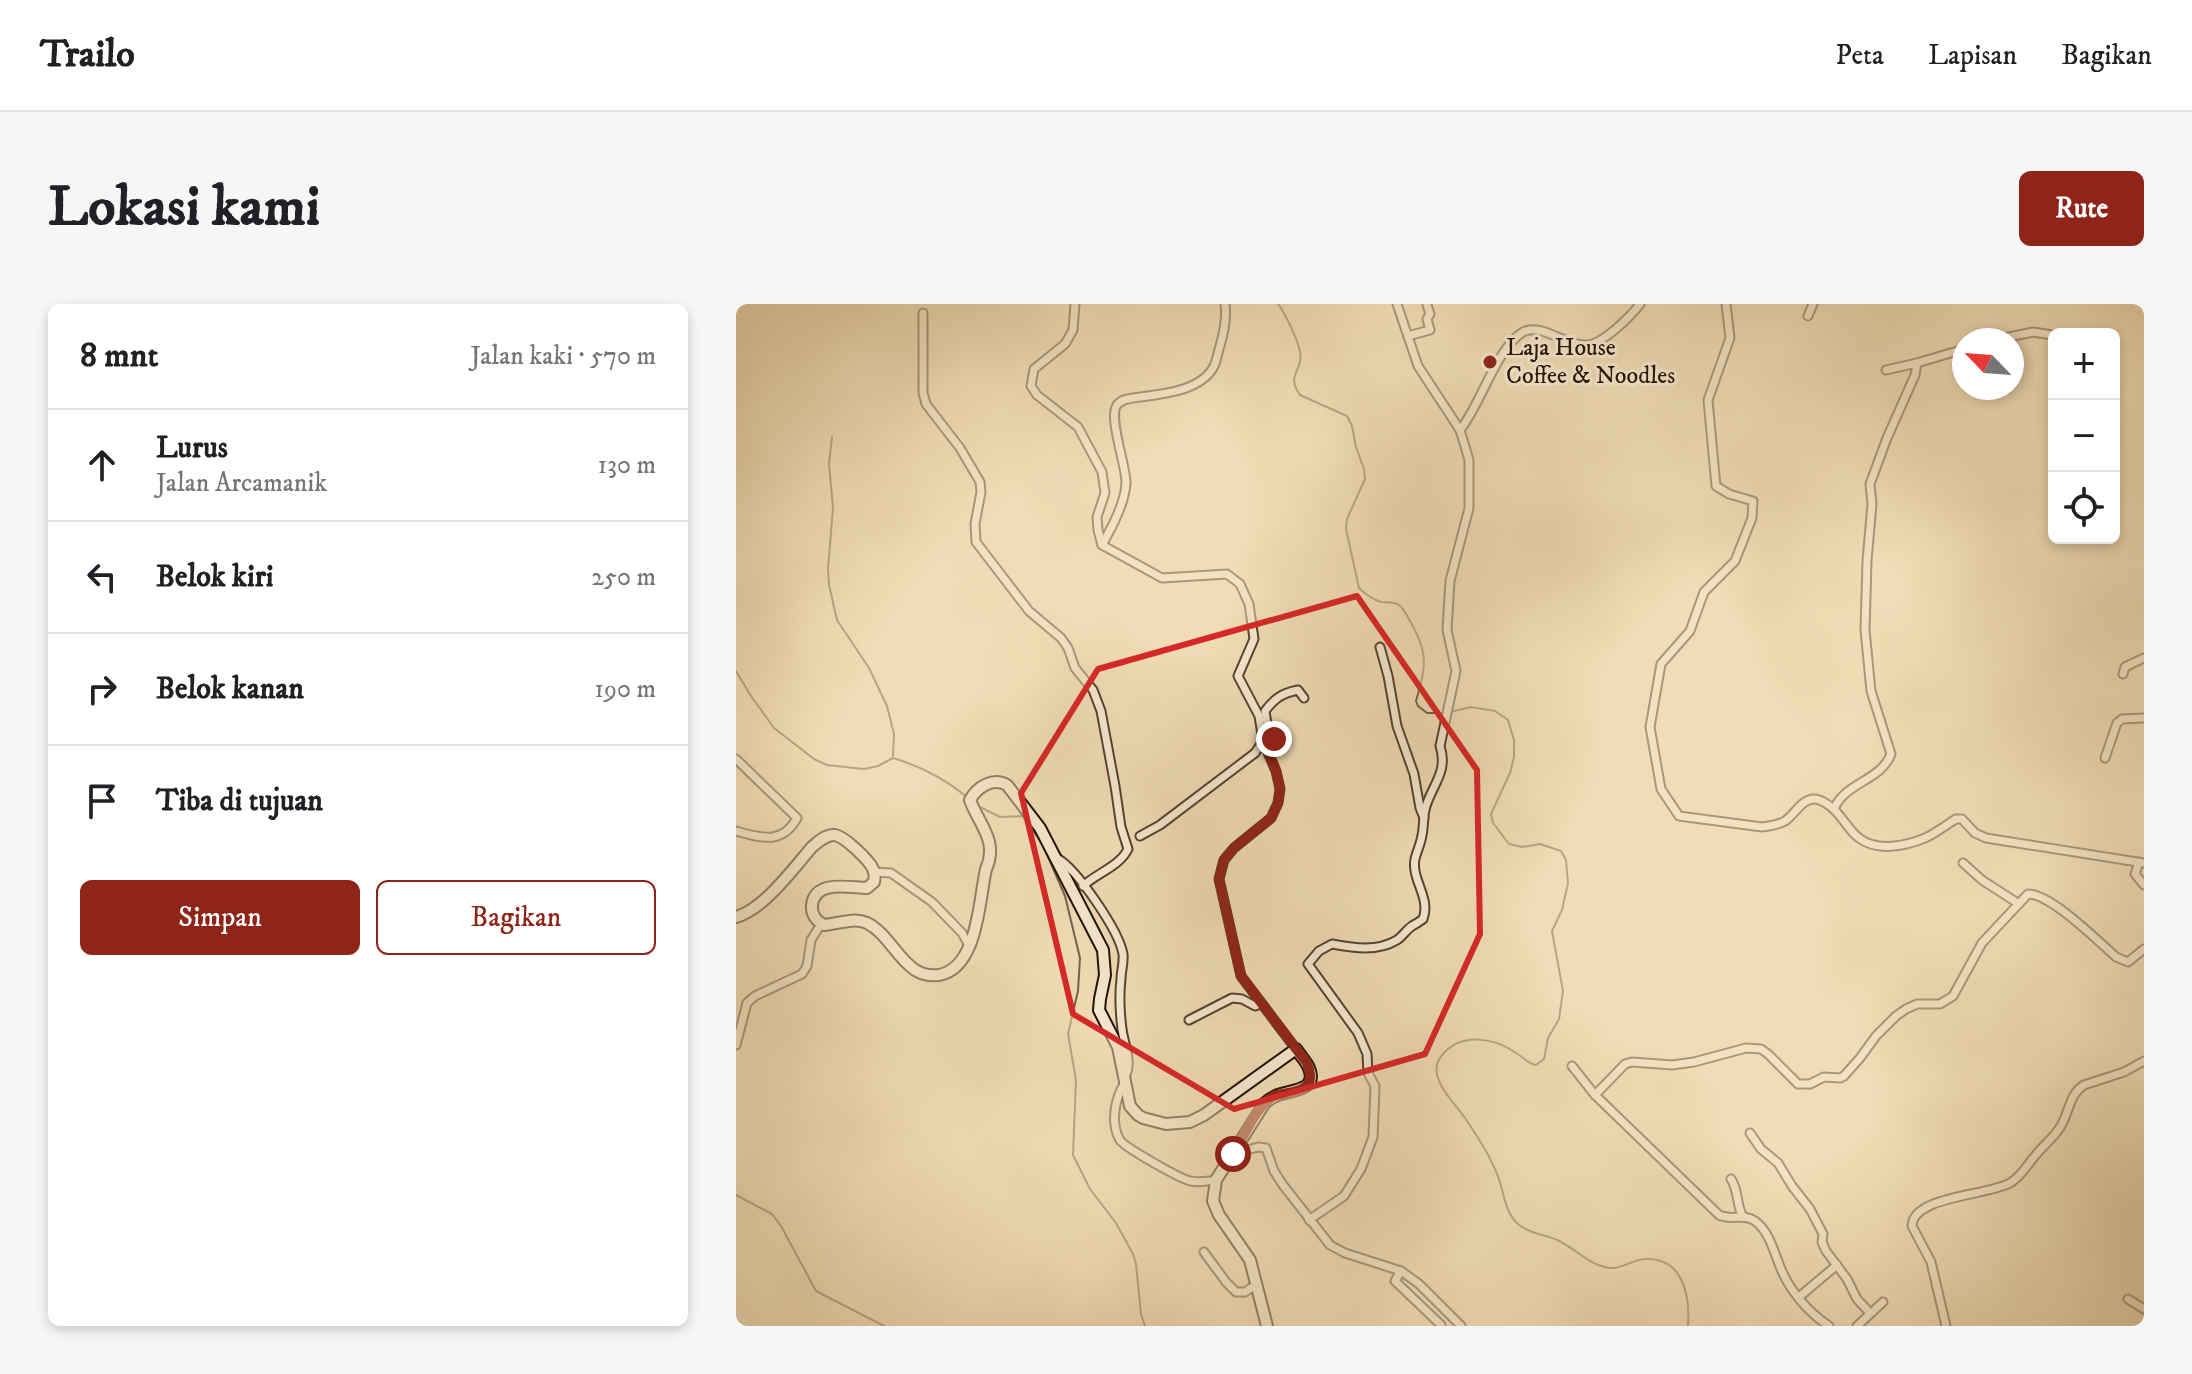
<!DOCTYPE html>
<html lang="id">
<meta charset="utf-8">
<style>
body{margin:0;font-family:"IM FELL DW Pica",serif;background:#f6f6f6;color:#202124}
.controls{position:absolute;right:24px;top:24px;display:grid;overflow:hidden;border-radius:12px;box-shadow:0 4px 12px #0003}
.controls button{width:72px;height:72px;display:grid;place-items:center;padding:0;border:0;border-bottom:2px solid #e0e0e0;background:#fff;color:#202124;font:40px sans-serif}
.compass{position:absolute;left:1216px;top:24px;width:72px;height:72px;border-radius:50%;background:#fff;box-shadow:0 4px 12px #0003;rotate:295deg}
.stop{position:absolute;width:24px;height:24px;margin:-18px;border:6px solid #8f2418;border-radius:50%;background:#fff}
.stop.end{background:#8f2418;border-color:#fff;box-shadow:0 2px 8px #0008}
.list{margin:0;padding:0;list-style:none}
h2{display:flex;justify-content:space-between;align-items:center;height:104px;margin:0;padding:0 32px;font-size:34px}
h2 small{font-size:26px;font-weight:400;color:#757577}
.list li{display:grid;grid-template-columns:52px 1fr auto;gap:24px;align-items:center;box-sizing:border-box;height:112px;padding:0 32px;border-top:2px solid #e0e0e0}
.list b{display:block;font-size:30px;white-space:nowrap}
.list p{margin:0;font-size:26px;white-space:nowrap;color:#757577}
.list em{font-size:26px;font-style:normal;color:#757577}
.actions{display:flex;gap:16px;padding:24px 32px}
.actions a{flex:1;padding:18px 0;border:2px solid #8f2418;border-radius:12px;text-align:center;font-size:28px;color:#8f2418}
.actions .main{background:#8f2418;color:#fff}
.icon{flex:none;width:44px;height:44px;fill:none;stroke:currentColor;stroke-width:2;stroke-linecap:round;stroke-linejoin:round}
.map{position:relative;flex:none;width:1408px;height:1022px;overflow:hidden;border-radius:12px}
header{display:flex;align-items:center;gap:48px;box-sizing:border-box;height:112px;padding:0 40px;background:#fff;border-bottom:2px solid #e0e0e0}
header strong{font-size:38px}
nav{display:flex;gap:44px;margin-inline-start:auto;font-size:28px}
.intro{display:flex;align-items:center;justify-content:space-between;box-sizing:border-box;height:192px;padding:0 48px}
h1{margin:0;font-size:56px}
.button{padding:20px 36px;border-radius:12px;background:#8f2418;color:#fff;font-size:28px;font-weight:700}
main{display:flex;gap:48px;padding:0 48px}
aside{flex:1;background:#fff;border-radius:12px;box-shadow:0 4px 12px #0003}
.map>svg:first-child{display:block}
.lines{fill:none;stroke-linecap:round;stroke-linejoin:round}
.stream{stroke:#746249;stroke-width:2}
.street-casing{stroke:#56442f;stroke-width:11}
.secondary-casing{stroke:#231202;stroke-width:14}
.street{stroke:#f5e8d0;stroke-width:7}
.secondary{stroke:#f5e8d0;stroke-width:10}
.route{stroke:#8f2418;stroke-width:10}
.marked{fill:none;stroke:#d62828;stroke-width:6;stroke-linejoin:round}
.poi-dot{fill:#8f2418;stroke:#f5e8d0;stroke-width:3}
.labels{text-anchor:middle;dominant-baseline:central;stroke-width:6;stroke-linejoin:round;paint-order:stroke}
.poi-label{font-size:24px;fill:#231202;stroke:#f5e8d0;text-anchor:start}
</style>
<header>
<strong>Trailo</strong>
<nav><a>Peta</a><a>Lapisan</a><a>Bagikan</a></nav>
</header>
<div class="intro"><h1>Lokasi kami</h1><a class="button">Rute</a></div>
<main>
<aside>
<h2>8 mnt<small>Jalan kaki · 570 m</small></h2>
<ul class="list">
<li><svg class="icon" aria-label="ahead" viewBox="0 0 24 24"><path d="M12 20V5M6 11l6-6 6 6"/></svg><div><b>Lurus</b><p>Jalan Arcamanik</p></div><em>130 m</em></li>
<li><svg class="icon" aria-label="left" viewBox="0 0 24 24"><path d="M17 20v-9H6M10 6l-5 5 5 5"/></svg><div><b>Belok kiri</b></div><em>250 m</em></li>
<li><svg class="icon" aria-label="right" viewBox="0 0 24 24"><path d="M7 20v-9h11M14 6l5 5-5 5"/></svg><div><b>Belok kanan</b></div><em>190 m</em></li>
<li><svg class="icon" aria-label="arrive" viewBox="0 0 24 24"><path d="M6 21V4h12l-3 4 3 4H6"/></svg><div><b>Tiba di tujuan</b></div></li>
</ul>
<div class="actions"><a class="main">Simpan</a><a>Bagikan</a></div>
</aside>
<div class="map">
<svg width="1408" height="1022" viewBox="0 0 1408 1022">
<rect width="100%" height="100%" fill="#f0dcb6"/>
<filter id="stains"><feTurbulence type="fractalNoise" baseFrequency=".0025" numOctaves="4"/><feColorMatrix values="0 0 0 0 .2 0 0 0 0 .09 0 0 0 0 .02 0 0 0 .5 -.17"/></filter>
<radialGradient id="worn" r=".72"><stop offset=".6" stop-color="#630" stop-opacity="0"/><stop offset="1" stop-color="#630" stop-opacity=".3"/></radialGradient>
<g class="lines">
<g class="stream">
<path d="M542,0C549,9 562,36 564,48C568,66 549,71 564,91L611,112L616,122L620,143L628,165L629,175L611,215L610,225L623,284C629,290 636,295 645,298C651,299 657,297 663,301C668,305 671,312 674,317C693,350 690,362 680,397L682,402L691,409H708"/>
<polyline points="96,133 93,160 97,204 92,265 93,281 101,316 133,364 151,402 158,430 157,452"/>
<path d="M0,367L15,392L38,424L78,455L91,461L128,465L142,462L157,454C184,462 209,475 231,493"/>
<path d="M714,408L735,403L759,407L772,416L778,436V453L774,469L755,510L757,519L773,540L786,543L804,540L825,547L830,556L832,579L826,606L816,627L827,687L823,715L812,734L808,755L800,761C791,759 787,753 780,749C759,734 726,728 707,750C699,759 699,767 703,777C710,793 722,803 731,817C742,833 754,852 761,870C768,886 768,908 782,920C792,929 810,931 821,936C841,945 853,962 875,964C887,965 897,955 910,955C948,954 954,993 952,1022"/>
<polyline points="242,502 264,513 286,512 306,539 329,592 344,654 342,687 332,730 340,776 337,851 354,885 380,919 397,950 400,960 405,1010 409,1022"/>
<polyline points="0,891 36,910 45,922 80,987 148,1022"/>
</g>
<g class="street-casing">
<g id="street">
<polyline points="339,0 337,26 329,40 298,65 295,82 301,91 342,123 366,168 369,189 361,213 362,226 366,241 426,274 491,270 504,280 513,300 518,335 502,372 523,412 527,437 540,467 544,485 542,499 535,514 498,544 488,556 483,575 505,672 560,745"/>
<path d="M990,0L994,34L972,96L980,182L993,190L1017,197L1016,214L999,257L968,288L954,327L925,360L914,423L925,485L943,512L1026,523C1034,522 1042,521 1049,517C1059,510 1066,495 1078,495C1085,495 1089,499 1094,502C1106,511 1112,526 1123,534C1141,548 1170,542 1189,534C1200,529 1210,521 1220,515H1226L1239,529L1250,534L1408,559"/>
<path d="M187,9V89L190,100L224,144L244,178L245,188L239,220L240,238L293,307L325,334L332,344L339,364L357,386L365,407L379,482L385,523L392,545C384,562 361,569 347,582"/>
<polyline points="1072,12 1077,0"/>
<polyline points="672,32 694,26 691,15 694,10 691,1"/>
<polyline points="1258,36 1297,28 1316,31"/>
<polyline points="1181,59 1228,45"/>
<path d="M724,126C744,102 761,43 787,28C805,18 831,43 851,41C867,40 895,12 904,0"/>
<path d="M366,241C376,223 389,199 390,179C390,161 372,113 381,101C386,94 397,94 404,93C429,90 468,86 479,60C481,54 482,48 484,42C488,28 491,14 489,0"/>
<polyline points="644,343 652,372 661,422 678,470 684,504 688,514"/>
<polyline points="1387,370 1389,363 1408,354"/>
<path d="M534,452L538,435L532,426L529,407C538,395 546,389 562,386L568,394"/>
<polyline points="1369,454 1381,419 1386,415 1408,414"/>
<path d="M0,455L61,514C46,541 25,534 0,527"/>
<path d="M1098,505C1109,478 1145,477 1155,450L1135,387L1129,326L1131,257L1136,200L1134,180L1151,134L1179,71L1181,59L1150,66"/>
<polyline points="404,532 424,521 519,449 527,437"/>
<path d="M321,554C341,565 383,627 387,650C388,659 385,667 385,675C383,691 384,709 386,725C388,741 397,758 389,773"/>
<polyline points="1403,558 1399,570 1408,581"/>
<polyline points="1227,559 1246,576 1283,600"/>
<polyline points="138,568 155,569 196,598 226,629 234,643"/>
<polyline points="453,716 496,694 506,695 519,702 525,700"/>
<polyline points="0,741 11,699 19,692 66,670 71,662 75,636 85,620"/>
<polyline points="836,762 859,791"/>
<path d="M388,780C379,795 374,820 384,836C388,843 446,876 455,877C463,879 472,877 480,876"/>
<polyline points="1014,829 1025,845 1042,859 1056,882 1074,905 1087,930 1086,938 1090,947 1111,975 1121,995 1134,1009"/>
<polyline points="497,850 522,843 530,844 538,867 547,881 594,941 609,949 665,967 683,980 725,1022"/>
<path d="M995,875C1003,887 1000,901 1007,913"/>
<path d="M573,916L608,892L625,865L637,833L639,782L632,769L631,750L622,729L572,660L583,647L596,640C618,644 641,648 661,636C667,632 670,626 676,622C680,620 683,618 687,615C695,593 675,576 679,555C681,547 685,539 686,531C688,523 687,514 689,506C694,483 713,469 704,442L720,367L711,326L714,277L733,204V156L724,126L682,62L661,0"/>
<polyline points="468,948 490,978 500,988 509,988 521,980"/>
<polyline points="665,967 659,977 705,1021"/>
<polyline points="1063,993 1101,961"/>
<polyline points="1392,995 1408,1005"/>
<path d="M1093,1022C1073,1009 1054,987 1045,965C1038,949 1034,928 1019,917C1008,909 995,917 983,911L859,791L889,760L896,758L936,761L958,758L1010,744L1025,745L1032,750L1062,780H1074L1088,773L1104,774L1108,772L1124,754L1140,732L1160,712L1170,705L1181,700H1204L1217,692L1246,639L1292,590C1315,590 1362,637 1380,653L1392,658L1408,645"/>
<polyline points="1121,1022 1147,998"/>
<path d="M1210,1022L1195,958L1176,922C1177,892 1250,892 1274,879C1286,872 1290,862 1299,852C1308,840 1321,832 1327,818C1334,804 1334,790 1348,781L1388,768L1408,757"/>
</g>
</g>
<g class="secondary-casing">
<path id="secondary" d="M0,613C28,605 57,565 76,543C82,538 90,530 99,531C109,533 133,556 137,565C139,571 139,572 138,578L131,584C114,584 79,575 76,601C75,610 80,617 88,621C102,620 117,613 131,619C151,629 161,654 179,666C187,671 195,672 203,671C242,664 243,596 250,565C263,537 242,519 234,496C241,483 257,473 271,481L304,524L367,646L369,671L364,695L363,706L382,743L394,802L402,811L407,814L430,820L454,818L468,811L560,745C564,751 569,756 572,762C583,785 560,786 545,790C538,792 533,795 528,800L480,876L477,897L483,911L514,956L531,1022"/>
</g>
<use href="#street" class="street"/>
<use href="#secondary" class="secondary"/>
</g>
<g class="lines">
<path class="route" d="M497,850C509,832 519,802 538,792C548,788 561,790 569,783C577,776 574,768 571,759L505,672L483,575L488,556L498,544L535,514L542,499L544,485L540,467L534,452L538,435"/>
</g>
<path d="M0 0H1408V1022H0ZM621,292L741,466L744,630L689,750L498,805L337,710L285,489L362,365Z" fill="#f0dcb6" fill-opacity=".55" fill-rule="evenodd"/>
<path class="marked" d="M621,292L741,466L744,630L689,750L498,805L337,710L285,489L362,365Z"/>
<circle class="poi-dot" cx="754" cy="58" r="8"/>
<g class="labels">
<g class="poi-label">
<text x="770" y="44">Laja House<tspan x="770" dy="28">Coffee &amp; Noodles</tspan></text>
</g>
</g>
<rect width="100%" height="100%" filter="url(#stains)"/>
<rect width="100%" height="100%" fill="url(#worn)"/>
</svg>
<div class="controls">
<button>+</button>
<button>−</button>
<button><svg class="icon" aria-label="locate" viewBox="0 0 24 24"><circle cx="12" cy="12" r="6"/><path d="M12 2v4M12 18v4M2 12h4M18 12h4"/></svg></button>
</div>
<svg class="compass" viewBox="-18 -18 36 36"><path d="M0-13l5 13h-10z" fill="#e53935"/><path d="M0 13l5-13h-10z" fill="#757577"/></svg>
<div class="stop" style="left:497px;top:850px"></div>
<div class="stop end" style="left:538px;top:435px"></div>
</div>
</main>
